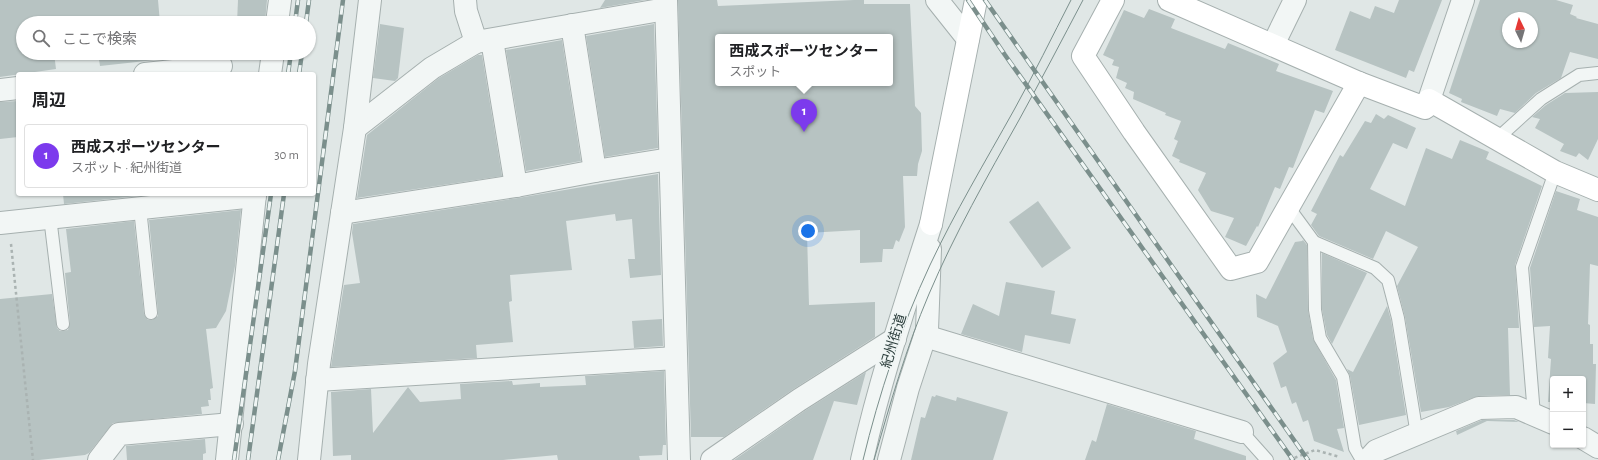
<!DOCTYPE html>
<html lang="ja">
<meta charset="utf-8">
<style>
body{margin:0;font-family:"Alegreya Sans","Noto Sans JP",sans-serif;background:#f2f2f2;color:#202124}
.controls{position:absolute;right:12px;bottom:12px;display:grid;overflow:hidden;border-radius:4px;box-shadow:0 1px 3px #0004}
.controls button{width:36px;height:36px;display:grid;place-items:center;padding:0;border:0;border-bottom:1px solid #e0e0e0;background:#fff;color:#202124;font:20px sans-serif}
.compass{position:absolute;left:1502px;top:12px;width:36px;height:36px;border-radius:50%;background:#fff;box-shadow:0 1px 3px #0004;rotate:355deg}
.you{position:absolute;left:808px;top:231px;width:14px;height:14px;margin:-10px;border:3px solid #fff;border-radius:50%;background:#1a73e8;box-shadow:0 0 0 6px #1a73e833}
.badge{display:grid;place-items:center;width:26px;height:26px;border-radius:50%;background:#7c3aed;color:#fff;font-size:13px;font-weight:700}
.pin{position:absolute;translate:-50% -33px;filter:drop-shadow(0 1px 2px #0008)}
.pin::after{content:'';position:absolute;top:21px;width:14px;height:12px;background:inherit;clip-path:polygon(0 0,100% 0,50% 100%)}
.popup{position:absolute;left:715px;top:34px;width:178px;height:52px;box-sizing:border-box;display:grid;place-content:center;border-radius:4px;background:#fff;filter:drop-shadow(0 1px 3px #0005);font-size:13px;white-space:nowrap;color:#757577}
.popup b{font-size:15px;color:#202124}
.popup::after{content:'';position:absolute;left:50%;top:100%;margin-left:-8px;border:8px solid transparent;border-top-color:#fff}
.list{margin:0;padding:0;list-style:none}
h2{display:flex;justify-content:space-between;align-items:center;height:52px;margin:0;padding:0 16px;font-size:17px}
h2 small{font-size:13px;font-weight:400;color:#757577}
.list li{display:grid;grid-template-columns:26px 1fr auto;gap:12px;align-items:center;box-sizing:border-box;height:64px;margin:0 8px 8px;padding:0 8px;border:1px solid #e0e0e0;border-radius:4px}
.list b{display:block;font-size:15px;white-space:nowrap}
.list p{margin:0;font-size:13px;white-space:nowrap;color:#757577}
.list em{font-size:13px;font-style:normal;color:#757577}
.icon{flex:none;width:22px;height:22px;fill:none;stroke:currentColor;stroke-width:2;stroke-linecap:round;stroke-linejoin:round}
.map{position:relative;flex:none;width:1598px;height:460px;overflow:hidden}
.search{position:absolute;background:#fff;box-shadow:0 1px 3px #0004;left:16px;top:16px;width:300px;height:44px;display:flex;align-items:center;gap:10px;box-sizing:border-box;padding:0 14px;border-radius:22px;color:#757577;font-size:15px}
.panel{position:absolute;background:#fff;box-shadow:0 1px 3px #0004;left:16px;top:72px;width:300px;height:124px;border-radius:4px}
.map>svg:first-child{display:block}
.building{fill:#b7c3c2;fill-rule:evenodd}
.lines{fill:none;stroke-linecap:round;stroke-linejoin:round}
.lane-casing{stroke:#a6b0af;stroke-width:14}
.street-casing{stroke:#a6b0af;stroke-width:24}
.secondary-casing{stroke:#a6b0af;stroke-width:24}
.path{stroke:#aab3b2;stroke-width:2.5;stroke-dasharray:3 3;stroke-linecap:butt}
.lane{stroke:#f2f6f5;stroke-width:12}
.street{stroke:#f2f6f5;stroke-width:22}
.secondary{stroke:#fff;stroke-width:22}
.tram{stroke:#7b8f8c;stroke-width:1}
.rail-casing{stroke:#7b8f8c;stroke-width:4.5}
.rail{stroke:#eff5f4;stroke-width:3;stroke-dasharray:9;stroke-linecap:butt}
.labels{text-anchor:middle;dominant-baseline:central;stroke-width:3;stroke-linejoin:round;paint-order:stroke}
.street-label{font-size:14px;fill:#2a3c3a;stroke:#eff5f4}
</style>
<div class="map">
<svg width="1598" height="460" viewBox="0 0 1598 460">
<rect width="100%" height="100%" fill="#e0e7e6"/>
<g class="building">
<polygon points="0,0 158,0 160,23 23,23 23,53 54,53 56,69 0,77"/>
<polygon points="238,0 267,0 265,23 237,23"/>
<polygon points="605,0 645,0 600,8"/>
<path d="M678,0H717L718,6L854,0H864V4H910L915,106L921,113L922,151L918,164L917,176H903L905,227L899,242L896,240L893,249H883L882,262L860,263V230L807,233L809,305L875,302V337L792,390L724,437H691ZM718,37H890V83H718Z"/>
<polygon points="1399,0 1442,0 1414,72 1409,70 1406,78 1335,50 1350,11 1370,19 1375,6 1394,13"/>
<path d="M1480,0H1556L1573,5L1570,14L1577,17L1576,18L1598,24V59L1570,52L1561,78L1536,93L1515,113L1500,109L1497,116L1461,102L1462,99L1449,93ZM1508,18H1532V42H1508Z"/>
<polygon points="1149,9 1175,19 1171,28 1225,49 1228,43 1279,64 1276,71 1333,91 1324,113 1315,110 1293,168 1289,167 1280,189 1275,187 1258,227 1257,226 1246,246 1225,237 1234,218 1211,211 1198,190 1206,173 1179,162 1180,160 1172,156 1178,141 1174,139 1181,121 1165,115 1166,113 1133,99 1134,92 1125,88 1127,83 1116,78 1119,67 1112,65 1114,60 1103,55 1124,10 1144,18"/>
<polygon points="380,24 404,28 398,78 395,81 373,78"/>
<polygon points="654,24 658,148 605,157 586,36"/>
<polygon points="562,40 581,161 526,171 506,50"/>
<polygon points="98,53 164,53 164,59 100,66"/>
<polygon points="478,55 482,55 502,176 357,198 367,135 439,78"/>
<polygon points="1598,92 1598,139 1588,160 1579,153 1576,157 1560,151 1564,144 1535,128 1540,119 1532,117 1546,105 1565,93"/>
<polygon points="18,101 18,137 0,139 0,102"/>
<polygon points="1376,114 1384,119 1388,115 1416,128 1407,149 1393,143 1370,189 1405,206 1426,148 1452,159 1460,140 1489,152 1486,159 1542,186 1515,265 1519,328 1508,328 1510,395 1478,396 1449,407 1421,412 1405,317 1397,286 1418,247 1386,231 1373,259 1319,236 1311,225 1317,214 1311,211 1340,155 1343,157 1365,121 1371,123"/>
<polygon points="658,174 661,275 630,278 628,259 635,259 632,219 616,221 615,214 566,221 572,270 510,275 512,301 509,302 513,342 476,345 477,358 331,367 344,285 360,283 352,233 353,224 518,198"/>
<polygon points="1556,191 1580,199 1577,210 1598,217 1598,266 1590,264 1588,324 1590,325 1590,344 1593,344 1593,364 1596,364 1595,404 1583,403 1583,379 1553,379 1553,402 1548,402 1551,359 1548,358 1550,326 1534,327 1530,268"/>
<polygon points="63,194 155,194 64,204"/>
<polygon points="1038,201 1071,248 1042,268 1009,222"/>
<polygon points="241,210 235,266 226,311 216,328 206,329 213,388 210,389 211,400 208,400 209,406 201,407 202,414 113,423 89,453 85,455 39,460 0,460 0,299 52,294 57,328 60,331 68,330 70,323 65,273 71,272 66,229 134,221 144,314 148,320 152,320 158,316 158,312 149,220"/>
<polygon points="1303,240 1307,245 1308,310 1313,339 1336,380 1344,428 1337,429 1344,452 1314,441 1308,420 1303,422 1296,402 1292,404 1286,386 1281,388 1273,363 1287,352 1278,326 1257,317 1256,294 1266,299 1295,242 1302,241"/>
<polygon points="1322,253 1367,273 1332,344 1327,335 1322,309"/>
<polygon points="1006,282 1055,291 1051,314 1076,319 1070,344 1025,335 1022,352 961,334 973,304 999,316"/>
<polygon points="1387,306 1391,320 1406,415 1359,425 1350,376 1347,369 1353,372"/>
<polygon points="662,319 663,346 634,348 632,321"/>
<polygon points="664,371 666,445 663,445 662,455 639,456 640,460 558,460 557,455 503,460 351,460 351,455 333,456 331,392 371,389 373,433 408,387 420,402 461,399 460,384 512,381 513,385 540,383 540,387 586,385 585,376"/>
<polygon points="866,372 857,405 834,401 813,460 734,460 806,410"/>
<polygon points="936,395 956,401 957,397 1008,412 993,460 911,460 921,417 925,418 932,396 935,397"/>
<polygon points="1107,404 1196,431 1194,439 1246,456 1246,460 1085,460 1092,440 1096,442"/>
<polygon points="1482,420 1514,420 1519,422 1487,421 1457,435 1456,431"/>
<polygon points="205,439 206,453 203,454 203,460 127,460 126,446"/>
</g>
<g class="lines">
<g class="lane-casing">
<g id="lane">
<polyline points="1498,138 1541,99 1579,75 1598,73"/>
<polyline points="140,208 151,313"/>
<polyline points="1289,208 1314,242 1315,310 1320,338 1343,377 1355,448 1362,460"/>
<polyline points="50,217 63,324"/>
<polyline points="1314,242 1375,268 1388,280 1398,318 1417,435"/>
<polyline points="1534,415 1522,267 1555,172"/>
<polyline points="1242,432 1267,460"/>
</g>
</g>
<g class="street-casing">
<g id="street">
<polyline points="465,0 466,11 476,42"/>
<polyline points="666,0 679,460"/>
<polyline points="937,0 968,39"/>
<polyline points="277,23 280,0"/>
<polyline points="572,25 595,171"/>
<polyline points="492,40 516,186"/>
<polyline points="1273,45 1295,0"/>
<polyline points="145,74 221,66"/>
<polyline points="270,74 273,53"/>
<polyline points="0,90 18,88"/>
<polyline points="1429,100 1463,0"/>
<polyline points="355,128 432,68 476,42 666,9"/>
<polyline points="342,213 516,186 595,171 670,159"/>
<polyline points="0,223 255,196"/>
<polyline points="925,336 1242,432"/>
<polyline points="317,380 676,358"/>
<polyline points="1583,438 1598,447"/>
<polyline points="99,460 119,434 232,424"/>
<polyline points="227,460 255,194"/>
<polyline points="309,460 319,364 355,128 370,0"/>
<polyline points="712,460 799,400 895,339"/>
<path d="M862,460C880,380 906,302 931,224"/>
<polyline points="889,460 908,388 927,330 930,249"/>
<polyline points="1368,460 1376,451 1479,408 1516,407 1553,423"/>
</g>
</g>
<g class="secondary-casing">
<g id="secondary">
<polyline points="1113,0 1083,56 1134,132 1231,269 1257,262 1359,83"/>
<polyline points="1169,0 1359,83 1425,108 1429,100 1555,172 1598,190"/>
<polyline points="931,224 976,0"/>
</g>
</g>
<g class="path">
<polyline points="11,244 33,460"/>
<polyline points="1289,460 1315,450 1340,457"/>
</g>
<use href="#lane" class="lane"/>
<use href="#street" class="street"/>
<use href="#secondary" class="secondary"/>
<g class="tram">
<path d="M863,460C879,394 901,327 930,265C955,212 985,162 1014,110C1034,74 1052,37 1071,0"/>
<path d="M874,460C890,404 906,348 929,294C955,233 987,177 1019,120C1041,80 1062,40 1083,0"/>
</g>
<g class="rail-casing">
<g id="rail">
<polyline points="968,0 1005,55 1293,460"/>
<polyline points="985,0 1308,460"/>
<polyline points="295,23 298,0"/>
<polyline points="306,23 309,0"/>
<polyline points="288,74 291,53"/>
<polyline points="299,74 302,53"/>
<polyline points="234,460 271,194"/>
<polyline points="248,460 284,194"/>
<polyline points="278,460 295,371 343,0"/>
</g>
</g>
<use href="#rail" class="rail"/>
</g>
<g class="labels">
<g class="street-label">
<text transform="translate(894 341) rotate(-73)">紀州街道</text>
</g>
</g>
</svg>
<div class="controls">
<button>+</button>
<button>−</button>
</div>
<svg class="compass" viewBox="-18 -18 36 36"><path d="M0-13l5 13h-10z" fill="#e53935"/><path d="M0 13l5-13h-10z" fill="#757577"/></svg>
<div class="you"></div>
<div class="pin badge" style="left:804px;top:132px">1</div>
<div class="popup"><b>西成スポーツセンター</b>スポット</div>
<div class="search"><svg class="icon" aria-label="search" viewBox="0 0 24 24"><circle cx="10" cy="10" r="6"/><path d="M15 15l6 6"/></svg>ここで検索</div>
<section class="panel">
<h2>周辺<small></small></h2>
<ul class="list">
<li><span class="badge">1</span><div><b>西成スポーツセンター</b><p>スポット · 紀州街道</p></div><em>30 m</em></li>
</ul>
</section>
</div>
